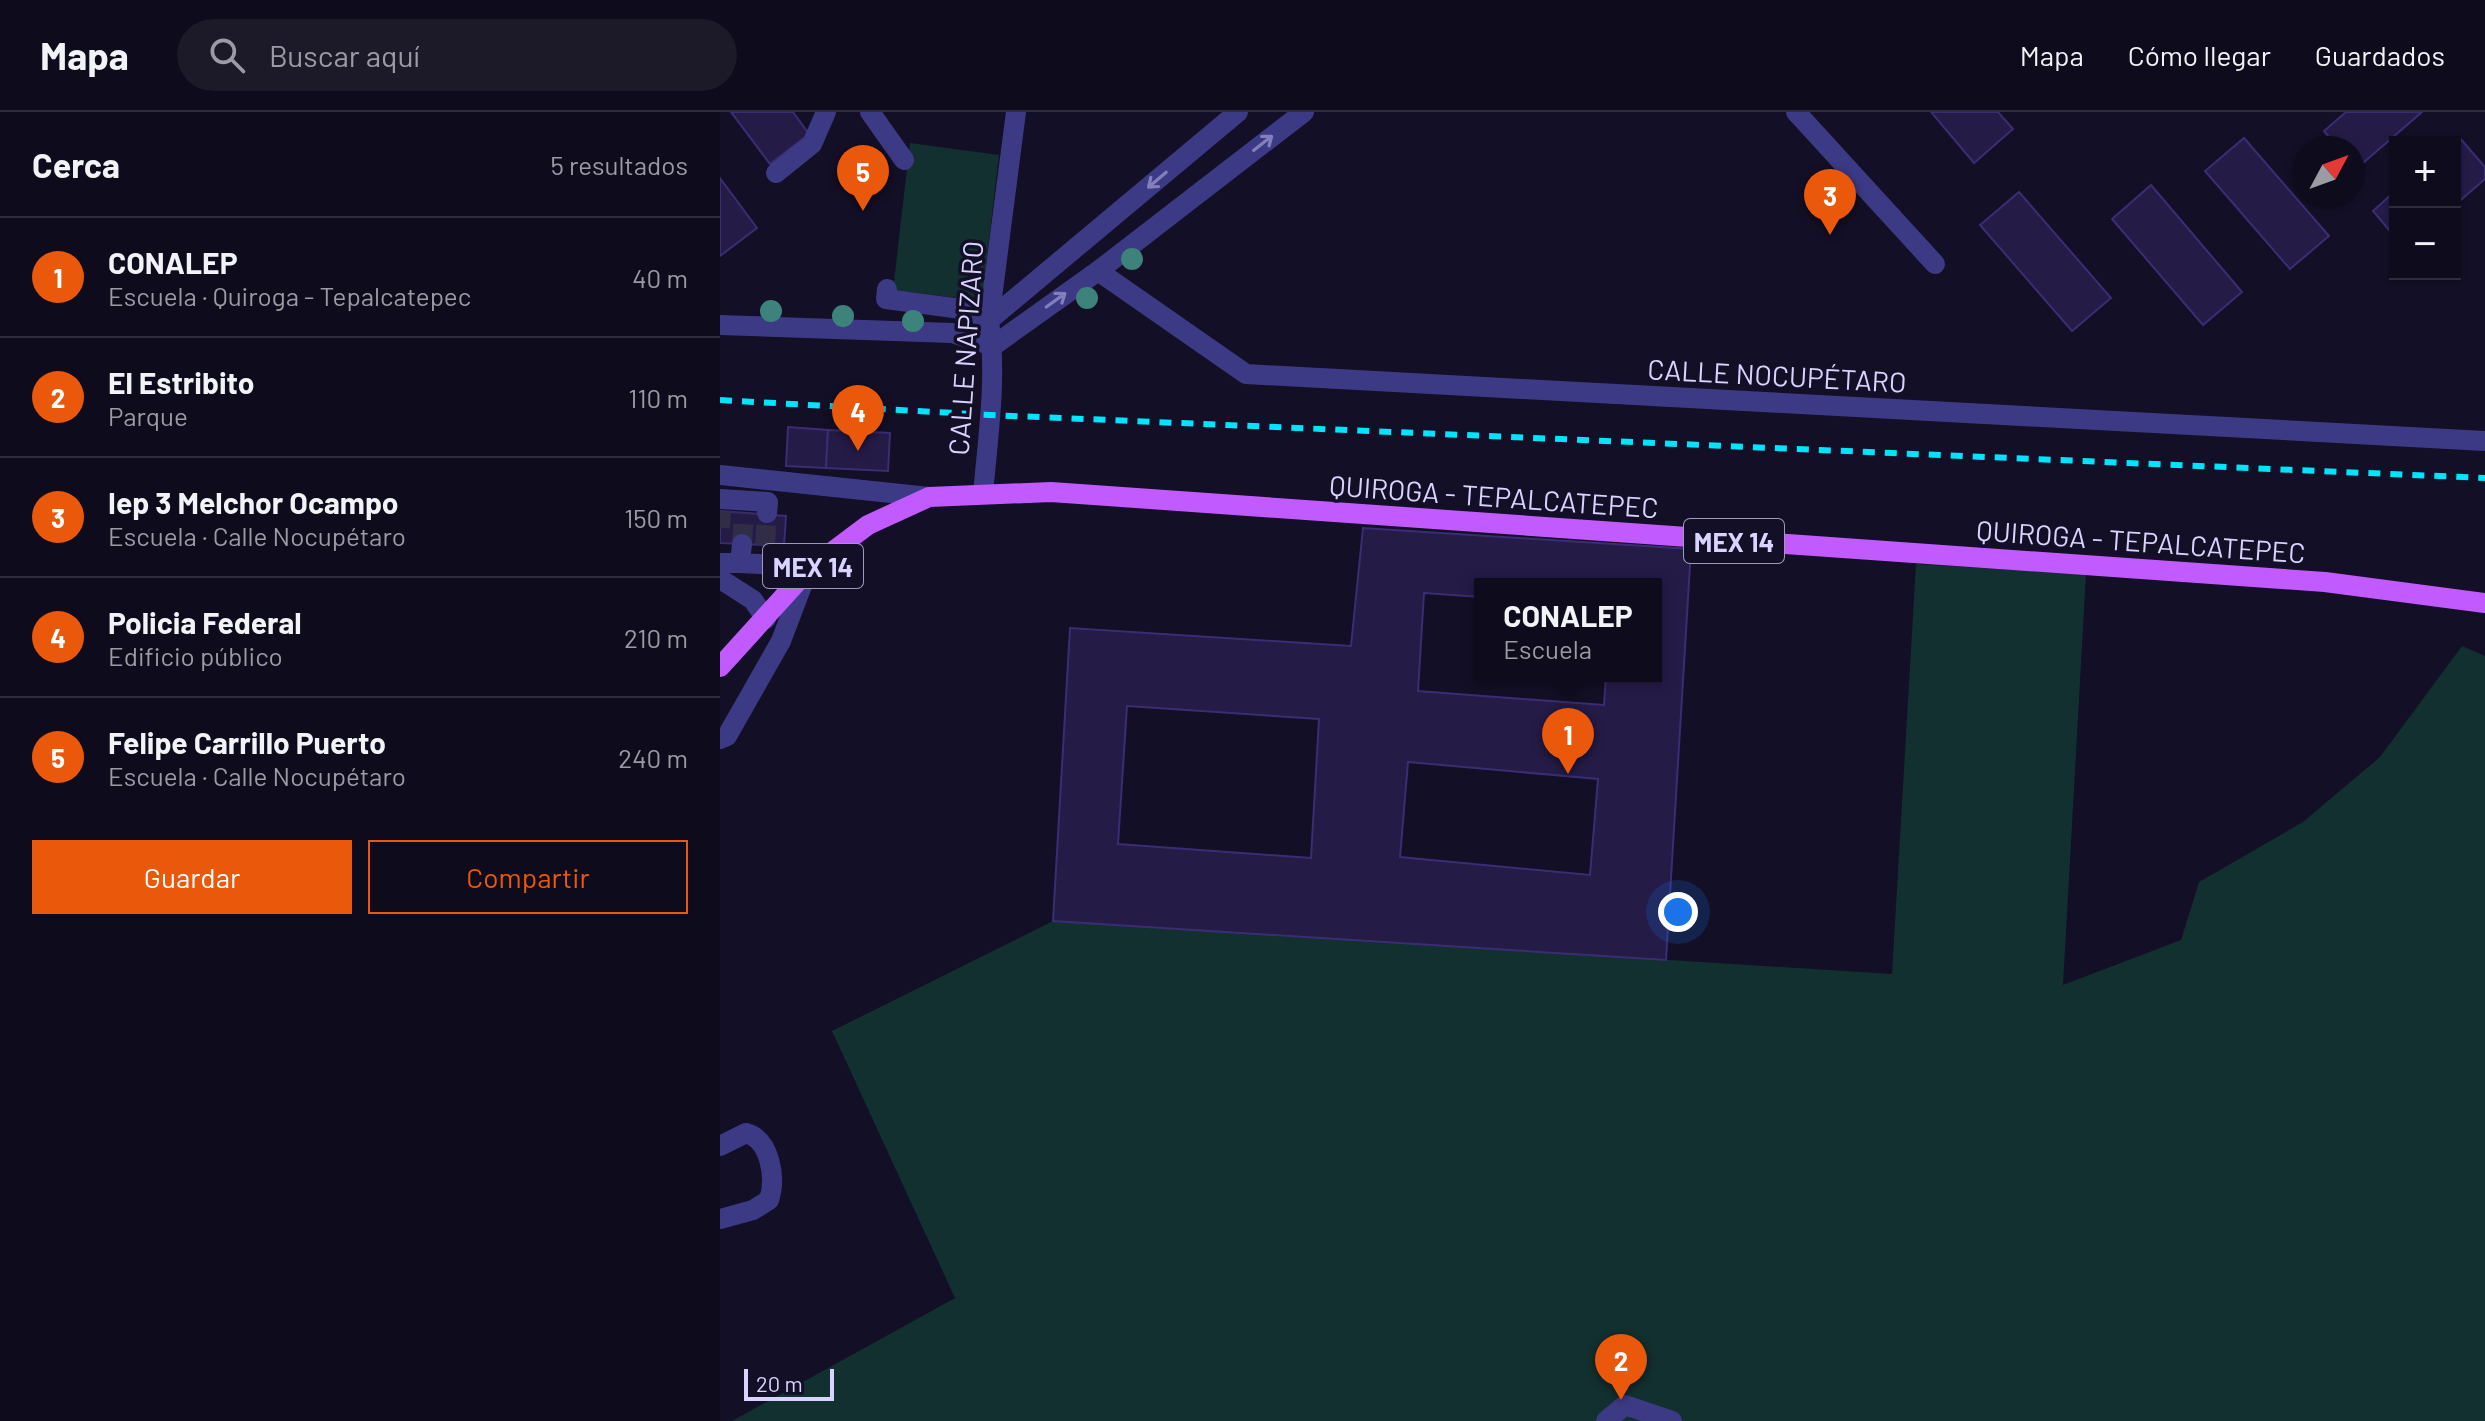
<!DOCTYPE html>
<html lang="es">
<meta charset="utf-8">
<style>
body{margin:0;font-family:Barlow,sans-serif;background:#1c1929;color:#f1f3f6}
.controls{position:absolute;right:24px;top:24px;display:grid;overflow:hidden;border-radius:0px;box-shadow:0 2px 6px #0004}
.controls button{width:72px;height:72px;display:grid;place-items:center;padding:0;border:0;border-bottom:2px solid #2e2b3b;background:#0e0b1c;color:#f1f3f6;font:40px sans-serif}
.compass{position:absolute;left:1573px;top:24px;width:72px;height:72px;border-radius:50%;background:#0e0b1c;box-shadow:0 2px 6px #0004;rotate:49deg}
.scale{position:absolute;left:24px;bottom:20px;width:90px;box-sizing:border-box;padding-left:8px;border:4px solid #d9d4ff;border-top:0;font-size:22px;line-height:28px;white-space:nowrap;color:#d9d4ff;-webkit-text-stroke:6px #130f26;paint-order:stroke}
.you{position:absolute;left:958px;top:800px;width:28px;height:28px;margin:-20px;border:6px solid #fff;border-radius:50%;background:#1a73e8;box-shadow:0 0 0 12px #1a73e833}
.badge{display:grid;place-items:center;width:52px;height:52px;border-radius:50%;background:#ea580c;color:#fff;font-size:26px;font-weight:700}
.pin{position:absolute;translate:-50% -66px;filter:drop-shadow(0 2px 4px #0008)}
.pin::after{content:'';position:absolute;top:42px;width:28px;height:24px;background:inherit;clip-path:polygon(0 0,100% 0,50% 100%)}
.popup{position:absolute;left:754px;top:466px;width:188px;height:104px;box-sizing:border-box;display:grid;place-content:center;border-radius:0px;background:#0e0b1c;filter:drop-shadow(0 2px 6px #0005);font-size:26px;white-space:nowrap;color:#9b9ba3}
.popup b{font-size:30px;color:#f1f3f6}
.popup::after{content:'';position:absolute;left:50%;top:100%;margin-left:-16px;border:16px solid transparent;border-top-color:#0e0b1c}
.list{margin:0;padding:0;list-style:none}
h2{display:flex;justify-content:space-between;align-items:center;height:104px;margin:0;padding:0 32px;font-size:34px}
h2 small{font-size:26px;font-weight:400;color:#9b9ba3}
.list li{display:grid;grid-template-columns:52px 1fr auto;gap:24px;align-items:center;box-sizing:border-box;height:120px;padding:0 32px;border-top:2px solid #2e2b3b}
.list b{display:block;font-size:30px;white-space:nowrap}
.list p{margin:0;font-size:26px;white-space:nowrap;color:#9b9ba3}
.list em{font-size:26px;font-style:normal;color:#9b9ba3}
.actions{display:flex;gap:16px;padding:24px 32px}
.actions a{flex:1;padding:18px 0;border:2px solid #ea580c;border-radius:0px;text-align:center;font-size:28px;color:#ea580c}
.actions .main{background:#ea580c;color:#fff}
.icon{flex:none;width:44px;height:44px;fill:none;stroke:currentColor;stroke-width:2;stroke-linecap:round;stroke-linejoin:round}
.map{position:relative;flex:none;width:1765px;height:1309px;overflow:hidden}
header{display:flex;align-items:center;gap:48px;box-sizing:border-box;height:112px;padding:0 40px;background:#0e0b1c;border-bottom:2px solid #2e2b3b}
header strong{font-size:38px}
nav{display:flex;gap:44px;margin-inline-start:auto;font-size:28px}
.search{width:560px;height:72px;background:#1c1929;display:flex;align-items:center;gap:20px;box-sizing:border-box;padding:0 28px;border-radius:44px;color:#9b9ba3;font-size:30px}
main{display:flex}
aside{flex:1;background:#0e0b1c}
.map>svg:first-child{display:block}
.green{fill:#12302f}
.building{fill:#241b47;stroke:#3b2d73;stroke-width:2;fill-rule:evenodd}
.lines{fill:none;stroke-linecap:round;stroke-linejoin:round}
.minor-tunnel{stroke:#312d47;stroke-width:20;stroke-dasharray:20 10;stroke-linecap:butt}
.minor{stroke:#3d3a85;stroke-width:20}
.major{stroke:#c25bff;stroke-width:20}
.rail{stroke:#00e5ff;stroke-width:6;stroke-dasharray:12 10;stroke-linecap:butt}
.tree{fill:#3d827b}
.oneway{stroke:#837fbc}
.labels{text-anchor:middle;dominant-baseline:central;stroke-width:7;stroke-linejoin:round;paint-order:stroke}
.shield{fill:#130f26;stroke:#9e99be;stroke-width:2}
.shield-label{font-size:26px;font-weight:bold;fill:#d9d4ff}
.street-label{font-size:28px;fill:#d9d4ff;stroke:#130f26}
</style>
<header>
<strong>Mapa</strong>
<div class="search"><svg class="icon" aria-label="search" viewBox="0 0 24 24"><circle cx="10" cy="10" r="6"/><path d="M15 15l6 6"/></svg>Buscar aquí</div>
<nav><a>Mapa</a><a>Cómo llegar</a><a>Guardados</a></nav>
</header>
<main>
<aside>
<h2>Cerca<small>5 resultados</small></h2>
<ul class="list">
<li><span class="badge">1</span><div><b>CONALEP</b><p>Escuela · Quiroga - Tepalcatepec</p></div><em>40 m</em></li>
<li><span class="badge">2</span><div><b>El Estribito</b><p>Parque</p></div><em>110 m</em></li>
<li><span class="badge">3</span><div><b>Iep 3 Melchor Ocampo</b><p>Escuela · Calle Nocupétaro</p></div><em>150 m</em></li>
<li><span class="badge">4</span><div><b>Policia Federal</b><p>Edificio público</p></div><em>210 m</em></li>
<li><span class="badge">5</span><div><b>Felipe Carrillo Puerto</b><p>Escuela · Calle Nocupétaro</p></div><em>240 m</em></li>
</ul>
<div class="actions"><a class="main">Guardar</a><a>Compartir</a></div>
</aside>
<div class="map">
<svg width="1765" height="1309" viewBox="0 0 1765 1309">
<rect width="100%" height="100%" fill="#130f26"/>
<g class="green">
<polygon points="190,31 279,43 262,189 173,178"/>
<polygon points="1196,452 1366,462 1343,873 1461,828 1479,770 1583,710 1660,645 1742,534 1765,544 1765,1309 12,1309 235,1186 112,919 333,809 1172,862"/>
</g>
<g class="building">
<polygon points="11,0 73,0 89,22 50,52"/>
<polygon points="1211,0 1278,0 1293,17 1254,51"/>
<polygon points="1626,0 1702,0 1636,57 1633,53 1633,36 1618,36 1604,19"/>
<polygon points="1739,25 1765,55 1765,67 1735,93 1735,30 1732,30"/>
<polygon points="1524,26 1609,124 1570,157 1485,59"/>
<polygon points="0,66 37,116 0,144"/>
<polygon points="1431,73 1522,180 1483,213 1392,107"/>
<polygon points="1675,79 1675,125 1653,99"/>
<polygon points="1299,80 1391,186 1352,219 1260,113"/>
<polygon points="68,315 108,318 106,356 66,354"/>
<polygon points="108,318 170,321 168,359 106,356"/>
<polygon points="0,399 66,404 64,434 0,431"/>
<path d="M643,416L971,437L946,848L333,809L350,516L631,534ZM760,472H936V564H886L884,593L698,579L704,481L760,485ZM407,594L599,607L591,746L398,732ZM688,650L878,667L870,763L680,745Z"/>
</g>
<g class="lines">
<g class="minor-tunnel">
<polyline points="0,416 1,399"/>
<polyline points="22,432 24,401"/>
<polyline points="45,433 47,401"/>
</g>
<g class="minor">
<polyline points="150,0 184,48"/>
<polyline points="1076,0 1215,152"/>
<polyline points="56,61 92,32 106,0"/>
<polyline points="378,159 526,262 1765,329"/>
<polyline points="167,177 166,187 256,199 265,210 271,198"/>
<polyline points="267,210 518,0"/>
<polyline points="0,213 232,221 273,234 378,159 584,0"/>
<polyline points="0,363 209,385"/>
<path d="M263,382C268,325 277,266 269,209L296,0"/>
<polyline points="0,387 48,390 47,401"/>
<polyline points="0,451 20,451"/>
<polyline points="0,467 33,488 46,507"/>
<polyline points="0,627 7,624 61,529 88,458 73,454 20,451 22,432"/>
<path d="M0,1034L26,1021C51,1028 56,1067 49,1088L33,1098L0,1107"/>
<polyline points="886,1309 905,1293 952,1309"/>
</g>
<polyline class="major" points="0,555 88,458 148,413 209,385 331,380 1605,470 1765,491"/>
<polyline class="rail" points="0,288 270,303 1765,366"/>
</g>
<g class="tree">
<circle cx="412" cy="147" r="11"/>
<circle cx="367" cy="186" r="11"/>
<circle cx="51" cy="199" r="11"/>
<circle cx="123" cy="204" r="11"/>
<circle cx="193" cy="209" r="11"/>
</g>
<defs><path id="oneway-shaft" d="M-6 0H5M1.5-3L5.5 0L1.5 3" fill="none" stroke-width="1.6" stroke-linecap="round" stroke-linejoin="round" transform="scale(2)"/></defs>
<g class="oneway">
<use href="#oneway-shaft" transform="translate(543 31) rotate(-38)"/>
<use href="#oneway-shaft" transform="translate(437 68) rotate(140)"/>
<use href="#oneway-shaft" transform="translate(336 188) rotate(-36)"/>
</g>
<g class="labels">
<g class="shield">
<rect x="964" y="407" width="100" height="44" rx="6"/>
<rect x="43" y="432" width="100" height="44" rx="6"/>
</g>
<g class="shield-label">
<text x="1014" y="429">MEX 14</text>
<text x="93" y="454">MEX 14</text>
</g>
<g class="street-label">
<text transform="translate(245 236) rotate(-86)">CALLE NAPIZARO</text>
<text transform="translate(1057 263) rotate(3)">CALLE NOCUPÉTARO</text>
<text transform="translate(774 384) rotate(4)">QUIROGA - TEPALCATEPEC</text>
<text transform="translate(1421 429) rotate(4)">QUIROGA - TEPALCATEPEC</text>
</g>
</g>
</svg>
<div class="controls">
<button>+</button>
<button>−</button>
</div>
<svg class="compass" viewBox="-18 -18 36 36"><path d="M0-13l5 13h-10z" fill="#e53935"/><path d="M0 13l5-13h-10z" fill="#9b9ba3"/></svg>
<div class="scale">20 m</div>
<div class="you"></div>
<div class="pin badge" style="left:848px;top:662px">1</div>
<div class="popup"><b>CONALEP</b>Escuela</div>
<div class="pin badge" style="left:901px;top:1288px">2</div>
<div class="pin badge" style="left:1110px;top:123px">3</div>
<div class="pin badge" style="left:138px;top:339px">4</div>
<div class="pin badge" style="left:143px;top:99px">5</div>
</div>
</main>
